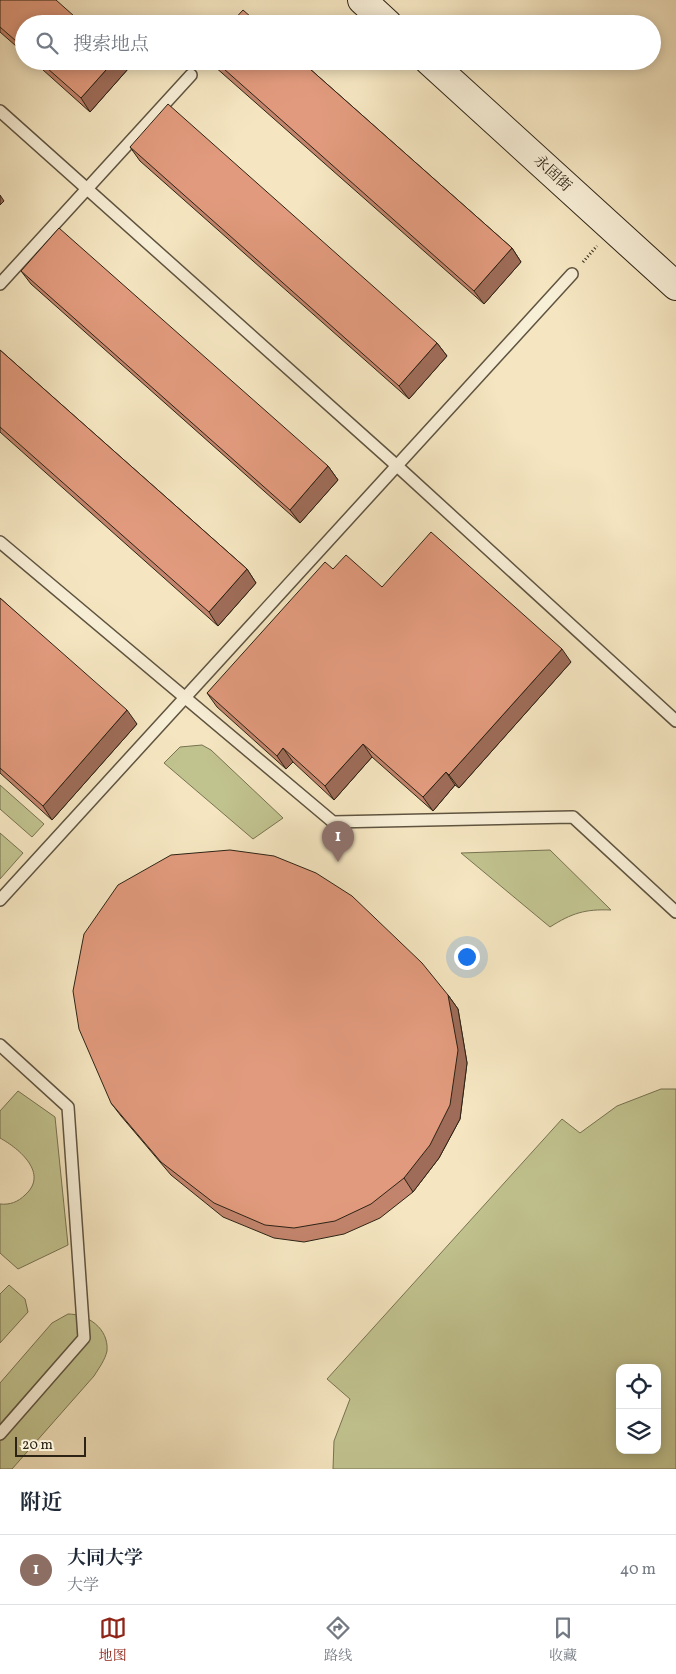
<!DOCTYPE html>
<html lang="zh">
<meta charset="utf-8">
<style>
body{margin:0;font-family:Vollkorn,"Noto Serif SC",serif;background:#f2f2f3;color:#1f2937}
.controls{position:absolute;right:15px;bottom:15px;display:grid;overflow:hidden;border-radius:10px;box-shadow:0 2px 12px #0003}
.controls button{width:45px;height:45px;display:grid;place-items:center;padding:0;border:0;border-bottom:1px solid #e0e1e3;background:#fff;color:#1f2937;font:25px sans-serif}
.scale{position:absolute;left:15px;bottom:12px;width:71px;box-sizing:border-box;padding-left:5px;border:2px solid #2d2315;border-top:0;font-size:14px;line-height:18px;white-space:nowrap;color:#2d2315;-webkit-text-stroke:4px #f8efd7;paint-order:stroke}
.you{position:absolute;left:466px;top:956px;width:18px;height:18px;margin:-12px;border:4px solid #fff;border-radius:50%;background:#1a73e8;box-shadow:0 0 0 8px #1a73e833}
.badge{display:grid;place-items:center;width:32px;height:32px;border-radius:50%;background:#8f2418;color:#fff;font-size:16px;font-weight:700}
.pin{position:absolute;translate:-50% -41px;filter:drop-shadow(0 1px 2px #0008)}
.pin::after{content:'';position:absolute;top:26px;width:18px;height:15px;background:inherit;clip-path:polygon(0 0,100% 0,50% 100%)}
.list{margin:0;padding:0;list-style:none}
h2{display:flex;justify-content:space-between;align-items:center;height:65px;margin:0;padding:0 20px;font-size:21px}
h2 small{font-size:16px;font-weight:400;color:#747a83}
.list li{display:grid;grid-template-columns:32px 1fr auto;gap:15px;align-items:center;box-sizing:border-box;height:70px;padding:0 20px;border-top:1px solid #e0e1e3}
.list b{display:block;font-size:19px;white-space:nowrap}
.list p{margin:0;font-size:16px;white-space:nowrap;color:#747a83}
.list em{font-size:16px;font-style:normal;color:#747a83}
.icon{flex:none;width:28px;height:28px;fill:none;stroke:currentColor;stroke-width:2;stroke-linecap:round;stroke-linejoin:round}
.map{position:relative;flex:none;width:676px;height:1469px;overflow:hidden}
.search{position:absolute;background:#fff;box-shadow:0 2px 12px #0003;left:15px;right:15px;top:15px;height:55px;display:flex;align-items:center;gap:12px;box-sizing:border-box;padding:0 18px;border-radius:28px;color:#747a83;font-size:19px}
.sheet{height:135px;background:#fff}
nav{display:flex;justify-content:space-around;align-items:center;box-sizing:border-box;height:70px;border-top:1px solid #e0e1e3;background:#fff;font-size:14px;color:#747a83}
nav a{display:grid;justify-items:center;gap:2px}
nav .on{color:#8f2418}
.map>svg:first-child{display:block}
.green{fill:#c1c38f;stroke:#777352;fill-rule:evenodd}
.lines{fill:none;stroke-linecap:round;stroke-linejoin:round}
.service-casing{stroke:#5f5440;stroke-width:14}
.secondary-casing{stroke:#2d2315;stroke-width:30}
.path{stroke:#2d2315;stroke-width:3;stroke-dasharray:1 2.5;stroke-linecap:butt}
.service{stroke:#f8efd7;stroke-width:11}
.secondary{stroke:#f8efd7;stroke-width:28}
.wall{fill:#c2846c;stroke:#2d2315}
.shaded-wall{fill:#9e6c58;stroke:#2d2315}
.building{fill:#e19a7d;stroke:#2d2315}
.labels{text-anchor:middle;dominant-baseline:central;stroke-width:4;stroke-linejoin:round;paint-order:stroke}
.street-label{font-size:15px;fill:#2d2315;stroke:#f8efd7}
</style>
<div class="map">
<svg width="676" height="1469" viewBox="0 0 676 1469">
<rect width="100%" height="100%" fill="#f5e6c1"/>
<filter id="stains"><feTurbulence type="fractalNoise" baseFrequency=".004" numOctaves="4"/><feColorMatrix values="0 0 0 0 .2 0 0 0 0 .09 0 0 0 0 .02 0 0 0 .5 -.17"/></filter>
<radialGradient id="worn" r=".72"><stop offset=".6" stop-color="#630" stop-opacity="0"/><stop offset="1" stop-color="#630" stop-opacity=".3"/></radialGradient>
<g class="green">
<polygon points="202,745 211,750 283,818 253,839 164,763 180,747"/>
<polygon points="0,785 44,824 32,837 0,809"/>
<polygon points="0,833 23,853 0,879"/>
<path d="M550,850L611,910C585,909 572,913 550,927L461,853Z"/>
<path d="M661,1089H676V1469H333L334,1441L350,1399L327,1379L562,1119L580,1133L617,1106ZM620,1368H657V1450H620Z"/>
<path d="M18,1091L55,1117L68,1245L18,1269L0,1253V1204C10,1205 18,1202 25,1195C49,1174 20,1149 0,1138V1111Z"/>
<polygon points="9,1285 25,1299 28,1312 0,1343 0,1294"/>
<path d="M68,1314C87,1314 109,1328 107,1351C105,1360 99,1368 94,1376L12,1469H0V1383L52,1323Z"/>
</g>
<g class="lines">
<g class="service-casing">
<g id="service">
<polyline points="0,111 396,465 676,721"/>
<polyline points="0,284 191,75"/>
<polyline points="0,542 333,822 573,817 676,912"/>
<polyline points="0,900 572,274"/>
<polyline points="0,1045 68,1107 84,1338 0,1434"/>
</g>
</g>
<g class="secondary-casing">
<g id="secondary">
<polyline points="362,0 388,24"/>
<polyline points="429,61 676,286"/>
</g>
</g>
<polyline class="path" points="583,262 597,246"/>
<use href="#service" class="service"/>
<use href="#secondary" class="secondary"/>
</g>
<g class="wall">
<polygon points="0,0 24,24 24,53 0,32"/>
<polygon points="33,61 123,61 128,69 90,112"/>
<polygon points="211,61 301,61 512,248 521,262 484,304 214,66"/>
<polygon points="130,147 437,343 447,356 409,399 140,161"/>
<polygon points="21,271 328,466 338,480 300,523 31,284"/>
<polygon points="0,350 247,569 256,583 218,626 0,432"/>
<polygon points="333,569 382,587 571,662 459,788 455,785 433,811 372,757 334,800 293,762 286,769 217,707 207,693"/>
<polygon points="0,598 137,724 52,820 0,773"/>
<polygon points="448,995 458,1009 467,1063 460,1119 439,1158 413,1192 380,1218 344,1234 304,1242 274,1238 223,1217 171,1175 121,1116 111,1103"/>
</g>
<g class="shaded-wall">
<polygon points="114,61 123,61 128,69 90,112 81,98"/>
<polygon points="0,195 4,201 0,205"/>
<polygon points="512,248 521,262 484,304 474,291"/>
<polygon points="437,343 447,356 409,399 399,386"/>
<polygon points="328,466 338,480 300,523 290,510"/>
<polygon points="247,569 256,583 218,626 209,612"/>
<polygon points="562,649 571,662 459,788 449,775"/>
<polygon points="127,710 137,724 52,820 43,806"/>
<polygon points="363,744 372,757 334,800 325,786"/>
<polygon points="283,748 293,762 286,769 277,756"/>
<polygon points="446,772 455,785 433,811 423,797"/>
<polygon points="448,995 458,1009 467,1063 460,1119 439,1158 413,1192 404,1178"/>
</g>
<g class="building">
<polygon points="0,0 56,0 83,24 24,24 24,48 0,27"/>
<polygon points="243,10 259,24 230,24"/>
<polygon points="39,61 114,61 81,98"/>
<polygon points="215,61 301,61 512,248 474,291"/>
<polygon points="168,104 437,343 399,386 130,147"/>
<polygon points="59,228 328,466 290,510 21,271"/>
<polygon points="0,350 247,569 209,612 0,427"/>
<polygon points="431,532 562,649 449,775 446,772 423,797 363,744 325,786 283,748 277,756 207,693 325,562 333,569 346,555 382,587"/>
<polygon points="0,598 127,710 43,806 0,768"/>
<polygon points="230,850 274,856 316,873 352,896 422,963 448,995 458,1050 450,1105 430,1145 404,1178 371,1204 335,1221 294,1228 265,1225 214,1203 161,1162 111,1103 79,1029 73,991 84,934 118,885 171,855"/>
</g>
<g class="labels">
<g class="street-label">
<text transform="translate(552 174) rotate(43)">永固街</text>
</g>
</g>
<rect width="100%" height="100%" filter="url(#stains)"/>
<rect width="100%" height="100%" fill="url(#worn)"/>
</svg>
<div class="controls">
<button><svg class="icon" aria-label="locate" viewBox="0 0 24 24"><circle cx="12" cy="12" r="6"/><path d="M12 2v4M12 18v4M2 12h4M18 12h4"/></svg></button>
<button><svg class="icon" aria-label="layers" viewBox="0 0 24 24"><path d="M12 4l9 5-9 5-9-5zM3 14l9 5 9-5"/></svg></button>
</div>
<div class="scale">20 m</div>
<div class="you"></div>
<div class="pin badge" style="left:338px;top:862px;background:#8d6e63">1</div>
<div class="search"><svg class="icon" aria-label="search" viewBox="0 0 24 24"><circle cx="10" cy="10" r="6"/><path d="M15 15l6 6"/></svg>搜索地点</div>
</div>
<section class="sheet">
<h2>附近<small></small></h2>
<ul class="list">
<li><span class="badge" style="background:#8d6e63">1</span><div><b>大同大学</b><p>大学</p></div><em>40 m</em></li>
</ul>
</section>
<nav>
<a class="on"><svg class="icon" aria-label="map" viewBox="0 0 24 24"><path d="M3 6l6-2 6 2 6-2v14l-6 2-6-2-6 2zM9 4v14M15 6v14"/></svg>地图</a>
<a><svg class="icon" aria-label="directions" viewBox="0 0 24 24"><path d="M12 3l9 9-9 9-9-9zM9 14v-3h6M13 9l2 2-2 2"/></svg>路线</a>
<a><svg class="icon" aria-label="saved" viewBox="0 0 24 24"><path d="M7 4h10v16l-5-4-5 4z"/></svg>收藏</a>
</nav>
